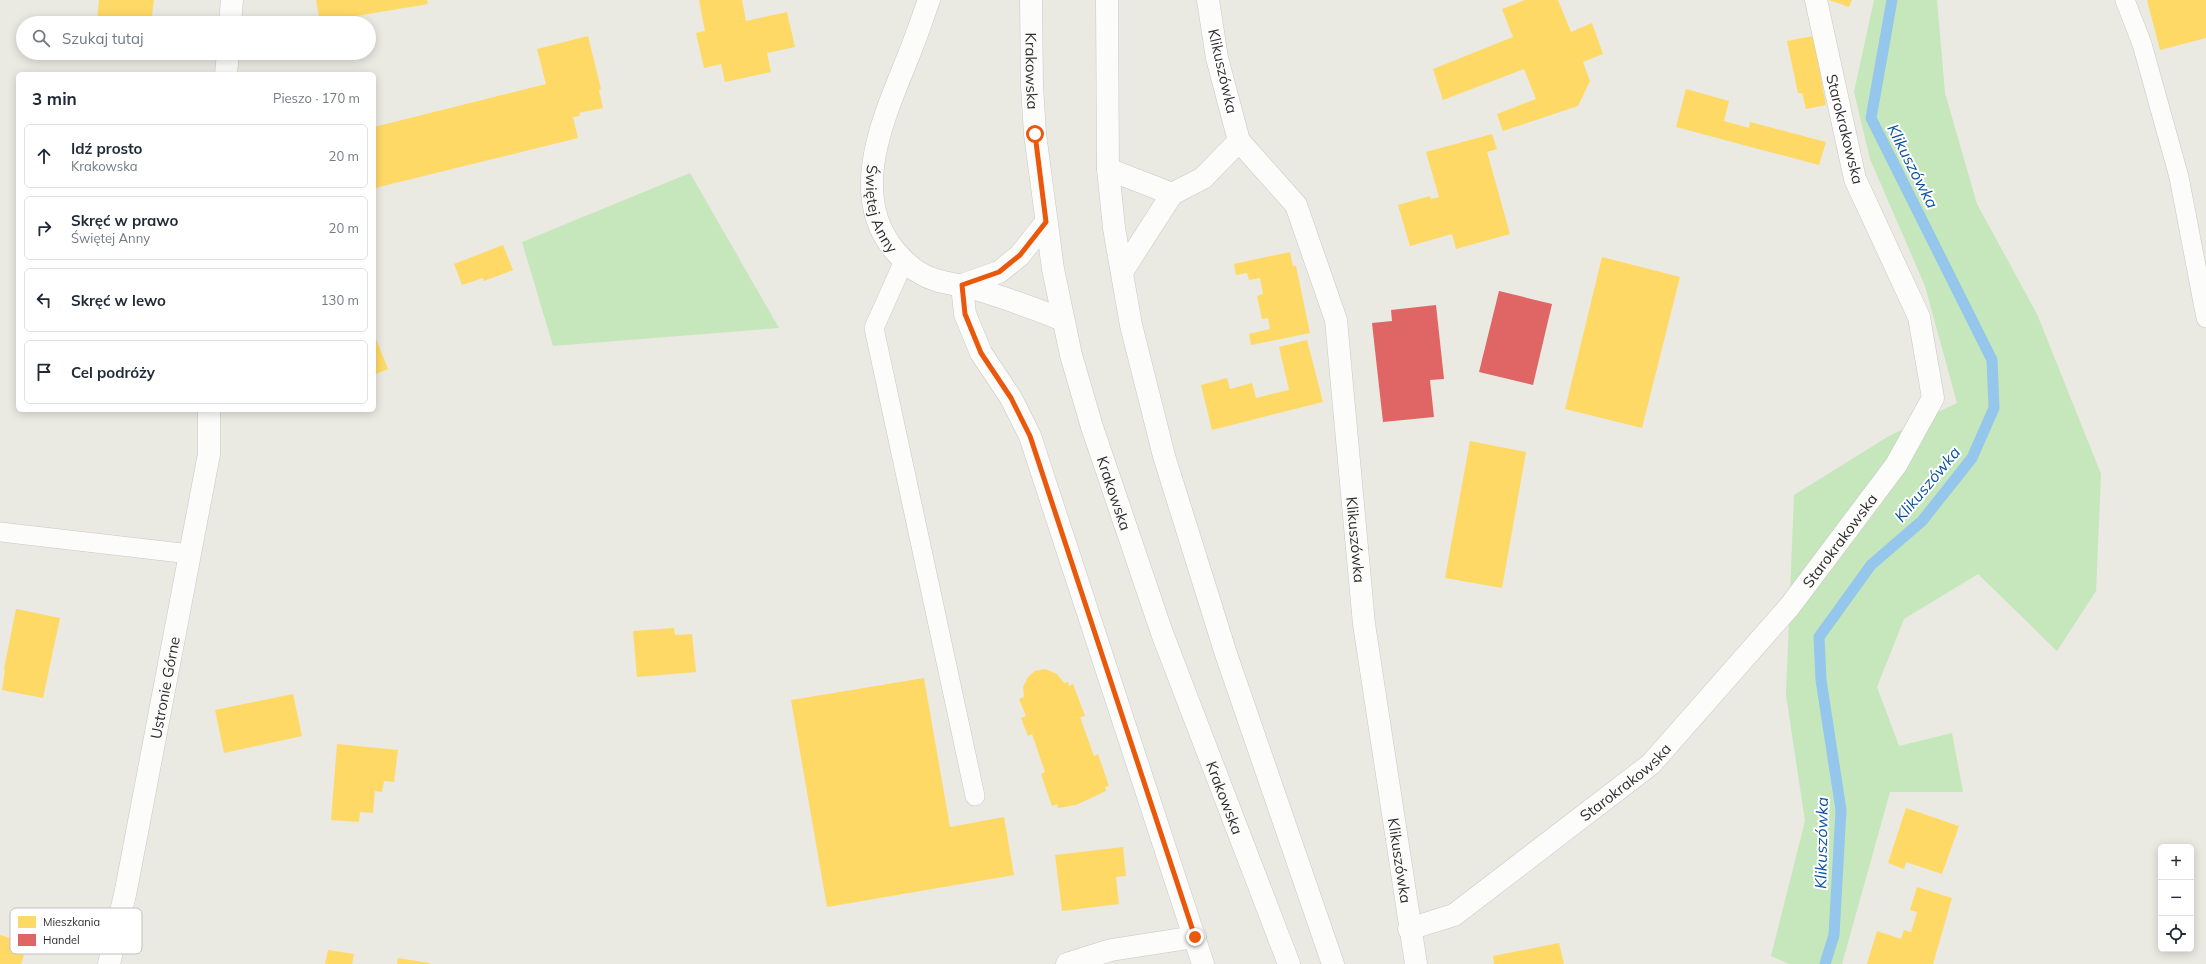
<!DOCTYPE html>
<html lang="pl">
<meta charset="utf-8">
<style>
body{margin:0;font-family:Mulish,sans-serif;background:#f2f2f3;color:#1f2937}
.controls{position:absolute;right:12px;bottom:12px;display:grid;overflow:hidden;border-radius:6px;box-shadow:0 2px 10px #0003}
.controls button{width:36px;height:36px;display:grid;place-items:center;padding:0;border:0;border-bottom:1px solid #e0e1e3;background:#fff;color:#1f2937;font:20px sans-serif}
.stop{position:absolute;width:12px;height:12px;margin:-9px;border:3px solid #ea580c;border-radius:50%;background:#fff}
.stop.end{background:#ea580c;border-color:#fff;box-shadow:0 1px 4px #0008}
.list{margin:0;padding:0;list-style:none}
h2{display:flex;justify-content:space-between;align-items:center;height:52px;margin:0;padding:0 16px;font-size:17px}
h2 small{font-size:13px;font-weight:400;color:#747a83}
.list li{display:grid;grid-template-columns:26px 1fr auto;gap:12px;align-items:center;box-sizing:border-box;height:64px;margin:0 8px 8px;padding:0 8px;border:1px solid #e0e1e3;border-radius:6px}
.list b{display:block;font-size:15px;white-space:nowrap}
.list p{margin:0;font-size:13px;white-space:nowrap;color:#747a83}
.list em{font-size:13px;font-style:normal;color:#747a83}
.icon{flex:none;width:22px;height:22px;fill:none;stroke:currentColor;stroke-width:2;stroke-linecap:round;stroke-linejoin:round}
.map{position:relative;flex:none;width:2206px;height:964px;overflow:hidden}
.search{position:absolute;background:#fff;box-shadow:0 2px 10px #0003;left:16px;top:16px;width:360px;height:44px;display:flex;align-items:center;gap:10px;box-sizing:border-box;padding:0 14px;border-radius:22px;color:#747a83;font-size:15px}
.panel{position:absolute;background:#fff;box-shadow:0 2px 10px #0003;left:16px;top:72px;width:360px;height:340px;border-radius:6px}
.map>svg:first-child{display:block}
.green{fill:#c5e7bb}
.homes{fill:#ffd966}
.shops{fill:#e06666}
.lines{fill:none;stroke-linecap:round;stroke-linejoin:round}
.stream{stroke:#95c6ec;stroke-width:11}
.lane-casing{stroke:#c8c8c7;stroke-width:20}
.street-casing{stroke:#c8c8c7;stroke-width:23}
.secondary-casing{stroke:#c8c8c7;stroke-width:23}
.lane{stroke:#fcfcfb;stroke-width:19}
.street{stroke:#fcfcfb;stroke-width:22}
.secondary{stroke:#fcfcfb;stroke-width:22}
.route{stroke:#ea580c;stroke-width:5}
.labels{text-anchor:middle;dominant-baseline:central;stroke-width:4;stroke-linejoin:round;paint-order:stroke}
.street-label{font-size:15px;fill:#2d2d2d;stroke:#fff}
.water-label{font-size:16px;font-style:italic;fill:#0b52a3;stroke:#fff}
.key{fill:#fff;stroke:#c0c0c0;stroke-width:1}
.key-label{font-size:11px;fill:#2d2d2d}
</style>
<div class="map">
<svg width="2206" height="964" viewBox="0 0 2206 964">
<rect width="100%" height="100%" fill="#eae9e2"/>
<g class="green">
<polygon points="1874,0 1937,0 1945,93 1977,204 2037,314 2101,474 2096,591 2057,651 1978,574 1904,619 1877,687 1899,746 1952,733 1963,792 1890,792 1842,964 1789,964 1771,956 1805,821 1786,695 1794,495 1889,436 1957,403 1925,286 1870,159 1854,92"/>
<polygon points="690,173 779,328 553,346 522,242"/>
</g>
<g class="homes">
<polygon points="99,0 154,0 151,23 97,22"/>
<polygon points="316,0 427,0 428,4 320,22"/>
<polygon points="699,0 742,0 746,21 787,12 795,47 767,53 771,72 725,82 721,64 704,68 696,33 705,31"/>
<polygon points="1525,0 1558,0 1571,32 1592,23 1603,54 1583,62 1590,81 1578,106 1503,131 1497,114 1536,99 1524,69 1443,100 1433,69 1513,37 1502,9"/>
<polygon points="1829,0 1852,0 1849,7"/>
<polygon points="2147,0 2206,0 2206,38 2160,50"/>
<polygon points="588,36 601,89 599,90 603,108 579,113 580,116 573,117 578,138 375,188 374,127 546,84 537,49"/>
<polygon points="1813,36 1826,105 1806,109 1802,93 1798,93 1787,41"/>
<polygon points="1686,89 1729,101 1724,121 1749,128 1750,122 1826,142 1819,165 1676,127"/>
<polygon points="1492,134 1497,149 1487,152 1510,234 1456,249 1452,234 1410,246 1398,205 1430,196 1431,199 1439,197 1426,152"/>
<polygon points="503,245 513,270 484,281 483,278 462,285 454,264"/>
<polygon points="1290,252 1293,266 1296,266 1310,333 1251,345 1249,334 1270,329 1268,318 1262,319 1257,296 1263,294 1260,278 1249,280 1247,273 1236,275 1234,264"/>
<polygon points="1602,257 1680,277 1642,428 1565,409"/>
<polygon points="374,334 388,369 374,375"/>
<polygon points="1307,340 1323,402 1212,430 1201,385 1227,378 1230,389 1252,383 1256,398 1289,390 1279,347"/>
<polygon points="1470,441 1526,452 1502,588 1445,578"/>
<polygon points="16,609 60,618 43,698 2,690 5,670 4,669"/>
<polygon points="674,628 675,635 692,634 696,672 637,677 633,631"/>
<polygon points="1045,669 1057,674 1064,683 1068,682 1069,686 1073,684 1085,716 1080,717 1094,756 1098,754 1109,786 1105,787 1106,791 1076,805 1058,808 1057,804 1052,806 1041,774 1045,772 1032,734 1028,736 1021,718 1026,716 1019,699 1024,697 1023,687 1028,677 1035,671"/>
<polygon points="924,678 950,827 1004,817 1014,875 827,907 791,700"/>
<polygon points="293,694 302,736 224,753 215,710"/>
<polygon points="337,744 398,750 394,782 384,781 382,792 375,791 373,813 360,812 359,822 331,820"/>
<polygon points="1906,808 1959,826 1942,874 1906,862 1904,869 1888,863"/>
<polygon points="1123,847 1126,876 1116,877 1119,904 1062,911 1055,855"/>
<polygon points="1917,887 1952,898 1933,964 1867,964 1877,931 1901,939 1904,930 1911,932 1917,912 1910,910"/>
<polygon points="0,935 21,941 19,948 24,955 21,964 0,964"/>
<polygon points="1559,943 1564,964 1494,964 1493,956"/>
<polygon points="328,950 354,954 352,964 325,964"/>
<polygon points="398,958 429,963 429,964 397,964"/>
</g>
<g class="shops">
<polygon points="1499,291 1552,304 1533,385 1479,372"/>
<polygon points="1436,305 1444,379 1430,380 1434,417 1383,422 1372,323 1392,321 1391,310"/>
</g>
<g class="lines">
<polyline class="stream" points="1825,964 1834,935 1841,810 1821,680 1819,637 1871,565 1922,521 1972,458 1994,408 1992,360 1871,118 1892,0"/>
<g class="lane-casing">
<g id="lane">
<polyline points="2125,0 2142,44 2179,177 2206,318"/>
<polyline points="904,261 874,328 975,796"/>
<polyline points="0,532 190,554"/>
</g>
</g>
<g class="street-casing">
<g id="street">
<polyline points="230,23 232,0"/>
<polyline points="226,74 228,53"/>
<path id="s1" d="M1239,141L1296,205L1336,320L1364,624L1416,964"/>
<polyline points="1108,169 1172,194"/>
<polyline points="1122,272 1172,194 1203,178 1239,141 1217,58 1208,0"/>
<polyline points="962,285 965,314 981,353 1011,398 1030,436 1203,964"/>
<path id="s2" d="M1409,929L1454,915L1651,764L1790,606L1896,465L1933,398L1919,317L1855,179L1816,0"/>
<path id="s3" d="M109,964L126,890L209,454V410"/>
<polyline points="1067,964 1111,950 1195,937"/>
</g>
</g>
<g class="secondary-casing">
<g id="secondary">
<path id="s4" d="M929,0C922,19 916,38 908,57C885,115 847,194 895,251C902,259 910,268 920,273C936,283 953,283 972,288C1003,297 1033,308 1063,320"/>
<path id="s5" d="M1031,0L1032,86L1035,134L1053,269L1071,355L1092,427L1162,633L1289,964"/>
<polyline points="1107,0 1108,169 1114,228 1131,325 1164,456 1226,654 1333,964"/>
<polyline points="962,285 999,272 1020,255 1046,222"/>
</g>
</g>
<use href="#lane" class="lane"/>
<use href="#street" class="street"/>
<use href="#secondary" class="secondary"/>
</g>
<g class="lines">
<polyline class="route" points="1035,134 1046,222 1020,255 999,272 962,285 965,314 981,353 1011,398 1030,436 1195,937"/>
</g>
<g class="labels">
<g class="street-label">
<text stroke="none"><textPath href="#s5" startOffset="71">Krakowska</textPath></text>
<text transform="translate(1223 71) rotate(77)">Klikuszówka</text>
<text transform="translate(1845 129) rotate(76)">Starokrakowska</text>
<text stroke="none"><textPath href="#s4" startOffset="220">Świętej Anny</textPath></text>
<text stroke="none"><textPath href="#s5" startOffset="503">Krakowska</textPath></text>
<text stroke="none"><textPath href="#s1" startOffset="428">Klikuszówka</textPath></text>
<text stroke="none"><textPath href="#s2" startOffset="588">Starokrakowska</textPath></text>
<text stroke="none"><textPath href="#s3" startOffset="282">Ustronie Górne</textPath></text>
<text stroke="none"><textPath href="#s2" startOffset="264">Starokrakowska</textPath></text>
<text stroke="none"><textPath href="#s5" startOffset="827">Krakowska</textPath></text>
<text stroke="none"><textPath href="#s1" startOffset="752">Klikuszówka</textPath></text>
</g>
<g class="water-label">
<text transform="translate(1913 166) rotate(63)">Klikuszówka</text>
<text transform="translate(1927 484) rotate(-50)">Klikuszówka</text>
<text transform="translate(1821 843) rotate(-89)">Klikuszówka</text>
</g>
</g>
<rect x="10" y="908" width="132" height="46" rx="6" class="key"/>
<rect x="18" y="916" width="18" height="12" fill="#ffd966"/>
<rect x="18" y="934" width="18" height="12" fill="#e06666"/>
<g class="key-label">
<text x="43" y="926">Mieszkania</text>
<text x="43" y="944">Handel</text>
</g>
</svg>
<div class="controls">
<button>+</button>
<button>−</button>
<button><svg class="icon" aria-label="locate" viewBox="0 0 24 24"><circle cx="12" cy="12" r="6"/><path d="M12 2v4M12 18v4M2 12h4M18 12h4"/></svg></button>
</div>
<div class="stop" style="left:1035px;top:134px"></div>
<div class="stop end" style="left:1195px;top:937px"></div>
<div class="search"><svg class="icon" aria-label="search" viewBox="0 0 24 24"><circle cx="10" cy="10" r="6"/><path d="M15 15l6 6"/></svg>Szukaj tutaj</div>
<section class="panel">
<h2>3 min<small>Pieszo · 170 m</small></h2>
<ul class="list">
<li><svg class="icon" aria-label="ahead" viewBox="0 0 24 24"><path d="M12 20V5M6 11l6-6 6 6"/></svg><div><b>Idź prosto</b><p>Krakowska</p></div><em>20 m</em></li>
<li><svg class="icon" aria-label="right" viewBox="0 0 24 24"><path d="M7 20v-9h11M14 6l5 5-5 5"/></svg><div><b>Skręć w prawo</b><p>Świętej Anny</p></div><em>20 m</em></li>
<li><svg class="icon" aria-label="left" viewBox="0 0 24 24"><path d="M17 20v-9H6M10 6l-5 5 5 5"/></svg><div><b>Skręć w lewo</b></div><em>130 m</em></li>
<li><svg class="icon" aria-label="arrive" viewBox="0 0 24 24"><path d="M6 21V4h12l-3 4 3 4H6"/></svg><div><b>Cel podróży</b></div></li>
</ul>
</section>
</div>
